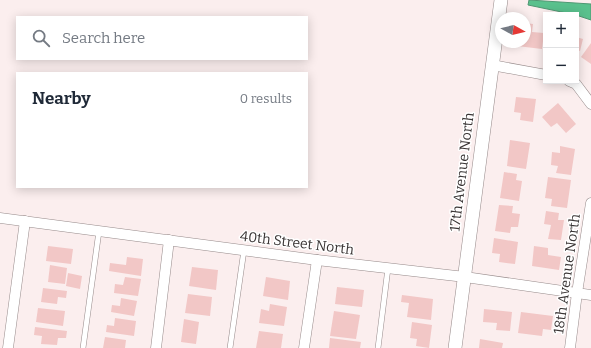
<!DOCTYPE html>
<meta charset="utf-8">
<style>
body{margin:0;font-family:Bitter,serif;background:#f6f6f7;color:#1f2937}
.controls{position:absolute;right:12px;top:12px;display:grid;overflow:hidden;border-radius:0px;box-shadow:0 2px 10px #0003}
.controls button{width:36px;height:36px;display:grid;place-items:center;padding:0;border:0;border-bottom:1px solid #e0e1e3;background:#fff;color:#1f2937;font:20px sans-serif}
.compass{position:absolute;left:495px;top:12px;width:36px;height:36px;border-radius:50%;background:#fff;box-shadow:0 2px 10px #0003;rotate:98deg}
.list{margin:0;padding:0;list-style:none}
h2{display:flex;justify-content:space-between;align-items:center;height:52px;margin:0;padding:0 16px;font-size:17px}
h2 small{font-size:13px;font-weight:400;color:#747a83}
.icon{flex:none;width:22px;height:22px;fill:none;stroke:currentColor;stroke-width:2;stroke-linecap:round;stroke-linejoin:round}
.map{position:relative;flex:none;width:591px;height:348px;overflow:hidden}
.search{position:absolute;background:#fff;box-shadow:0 2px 10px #0003;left:16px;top:16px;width:292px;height:44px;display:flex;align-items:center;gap:10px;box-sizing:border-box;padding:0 14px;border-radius:0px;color:#747a83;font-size:15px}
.panel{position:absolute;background:#fff;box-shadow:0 2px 10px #0003;left:16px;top:72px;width:292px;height:116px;border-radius:0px}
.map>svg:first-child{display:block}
.water{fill:#5ac18d;stroke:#509773}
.building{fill:#f2c7c6}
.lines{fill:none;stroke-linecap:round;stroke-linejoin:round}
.service-casing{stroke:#968a8a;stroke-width:6}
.minor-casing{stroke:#968a8a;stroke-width:11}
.tertiary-casing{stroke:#968a8a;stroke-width:14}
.service{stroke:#fff;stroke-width:5}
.minor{stroke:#fff;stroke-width:10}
.tertiary{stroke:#fff;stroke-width:13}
.labels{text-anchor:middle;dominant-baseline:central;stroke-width:3;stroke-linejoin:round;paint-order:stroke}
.street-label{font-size:14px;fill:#3a3535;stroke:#fff}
</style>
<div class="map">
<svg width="591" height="348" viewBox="0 0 591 348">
<rect width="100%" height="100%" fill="#fbeeee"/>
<polygon class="water" points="529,0 591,4 591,20 576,15 528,5"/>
<g class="building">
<polygon points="525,23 533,24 532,32 544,33 542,49 517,46 517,42 525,42"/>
<polygon points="576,37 583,39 580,51 576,50"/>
<polygon points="591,43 591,64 581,57"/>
<polygon points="516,97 536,99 533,122 520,120 521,113 514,112"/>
<polygon points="558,103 576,124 566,133 557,123 551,127 542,117"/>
<polygon points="510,140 530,143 526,169 507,166"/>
<polygon points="560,146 575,149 571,175 556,173 558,166 551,165 552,152 560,153"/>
<polygon points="504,172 517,174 516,180 522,181 519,201 500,198"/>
<polygon points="548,177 571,180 567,208 551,206 552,199 545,198"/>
<polygon points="499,205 513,206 512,213 520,214 518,227 511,227 510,233 495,231"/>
<polygon points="546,211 559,213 558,220 564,220 561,240 548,239 551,225 544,224"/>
<polygon points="494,238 518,242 515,264 499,262 500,254 492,253"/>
<polygon points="48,246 73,249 71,264 46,261"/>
<polygon points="534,246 548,248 548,255 561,257 559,270 532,266"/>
<polygon points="127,257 143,259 141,276 109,271 110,263 126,265"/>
<polygon points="50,265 67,268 65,284 48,282"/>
<polygon points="192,267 218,270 216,290 189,286"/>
<polygon points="68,273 82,276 80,289 66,286"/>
<polygon points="125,277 141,279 138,296 114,293 115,284 123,285"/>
<polygon points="266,277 290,281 288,300 263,296"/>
<polygon points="337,287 364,290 362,307 335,304"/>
<polygon points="43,288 67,291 66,298 58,297 57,304 41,302"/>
<polygon points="188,294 212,297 210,316 185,313"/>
<polygon points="402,295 433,299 431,320 407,317 409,303 401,302"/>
<polygon points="121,298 137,301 134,316 111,312 112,305 120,306"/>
<polygon points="270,304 287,307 284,326 259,323 261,309 269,311"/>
<polygon points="38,308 65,311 63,326 36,322"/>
<polygon points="484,309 512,312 510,331 496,330 497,323 483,322"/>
<polygon points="334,311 360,315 356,339 330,336"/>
<polygon points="521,312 553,316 551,330 543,329 542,336 518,333"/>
<polygon points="115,318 136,321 134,336 106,332 107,325 114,326"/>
<polygon points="184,319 199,322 196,344 181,342"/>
<polygon points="412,322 432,325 429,348 416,346 417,339 410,338"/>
<polygon points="35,327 67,331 66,338 58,338 57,345 41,344 42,336 34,335"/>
<polygon points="259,331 283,334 281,348 256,348"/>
<polygon points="105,337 126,340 125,348 103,348"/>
<polygon points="330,338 361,342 360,348 329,348"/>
<polygon points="480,339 503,343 502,348 479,348"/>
</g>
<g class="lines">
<g class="service-casing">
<g id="service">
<polyline points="83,348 99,231"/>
<polyline points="230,348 244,250"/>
<polyline points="378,348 388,268"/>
</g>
</g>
<g class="minor-casing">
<g id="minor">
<polyline points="492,65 546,75"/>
<polyline points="569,81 576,84 591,104"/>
<polyline points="0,218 317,260 465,277 591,295"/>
<polyline points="8,348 25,221"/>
<polyline points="156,348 169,240"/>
<polyline points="304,348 317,260"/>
<polyline points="570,348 577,293 591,203"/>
</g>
</g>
<g class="tertiary-casing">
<polyline id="tertiary" points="455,348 501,0"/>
</g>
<use href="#service" class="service"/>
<use href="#minor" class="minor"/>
<use href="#tertiary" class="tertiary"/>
</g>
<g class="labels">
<g class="street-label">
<text transform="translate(462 172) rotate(-83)">17th Avenue North</text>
<text transform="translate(297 243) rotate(7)">40th Street North</text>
<text transform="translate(567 274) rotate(-82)">18th Avenue North</text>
</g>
</g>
</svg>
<div class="controls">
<button>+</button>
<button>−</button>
</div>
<svg class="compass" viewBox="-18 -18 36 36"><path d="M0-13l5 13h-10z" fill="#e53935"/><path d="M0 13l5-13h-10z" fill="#747a83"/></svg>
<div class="search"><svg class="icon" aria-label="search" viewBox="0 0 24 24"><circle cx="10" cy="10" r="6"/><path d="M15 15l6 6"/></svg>Search here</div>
<section class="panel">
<h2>Nearby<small>0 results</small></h2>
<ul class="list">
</ul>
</section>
</div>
